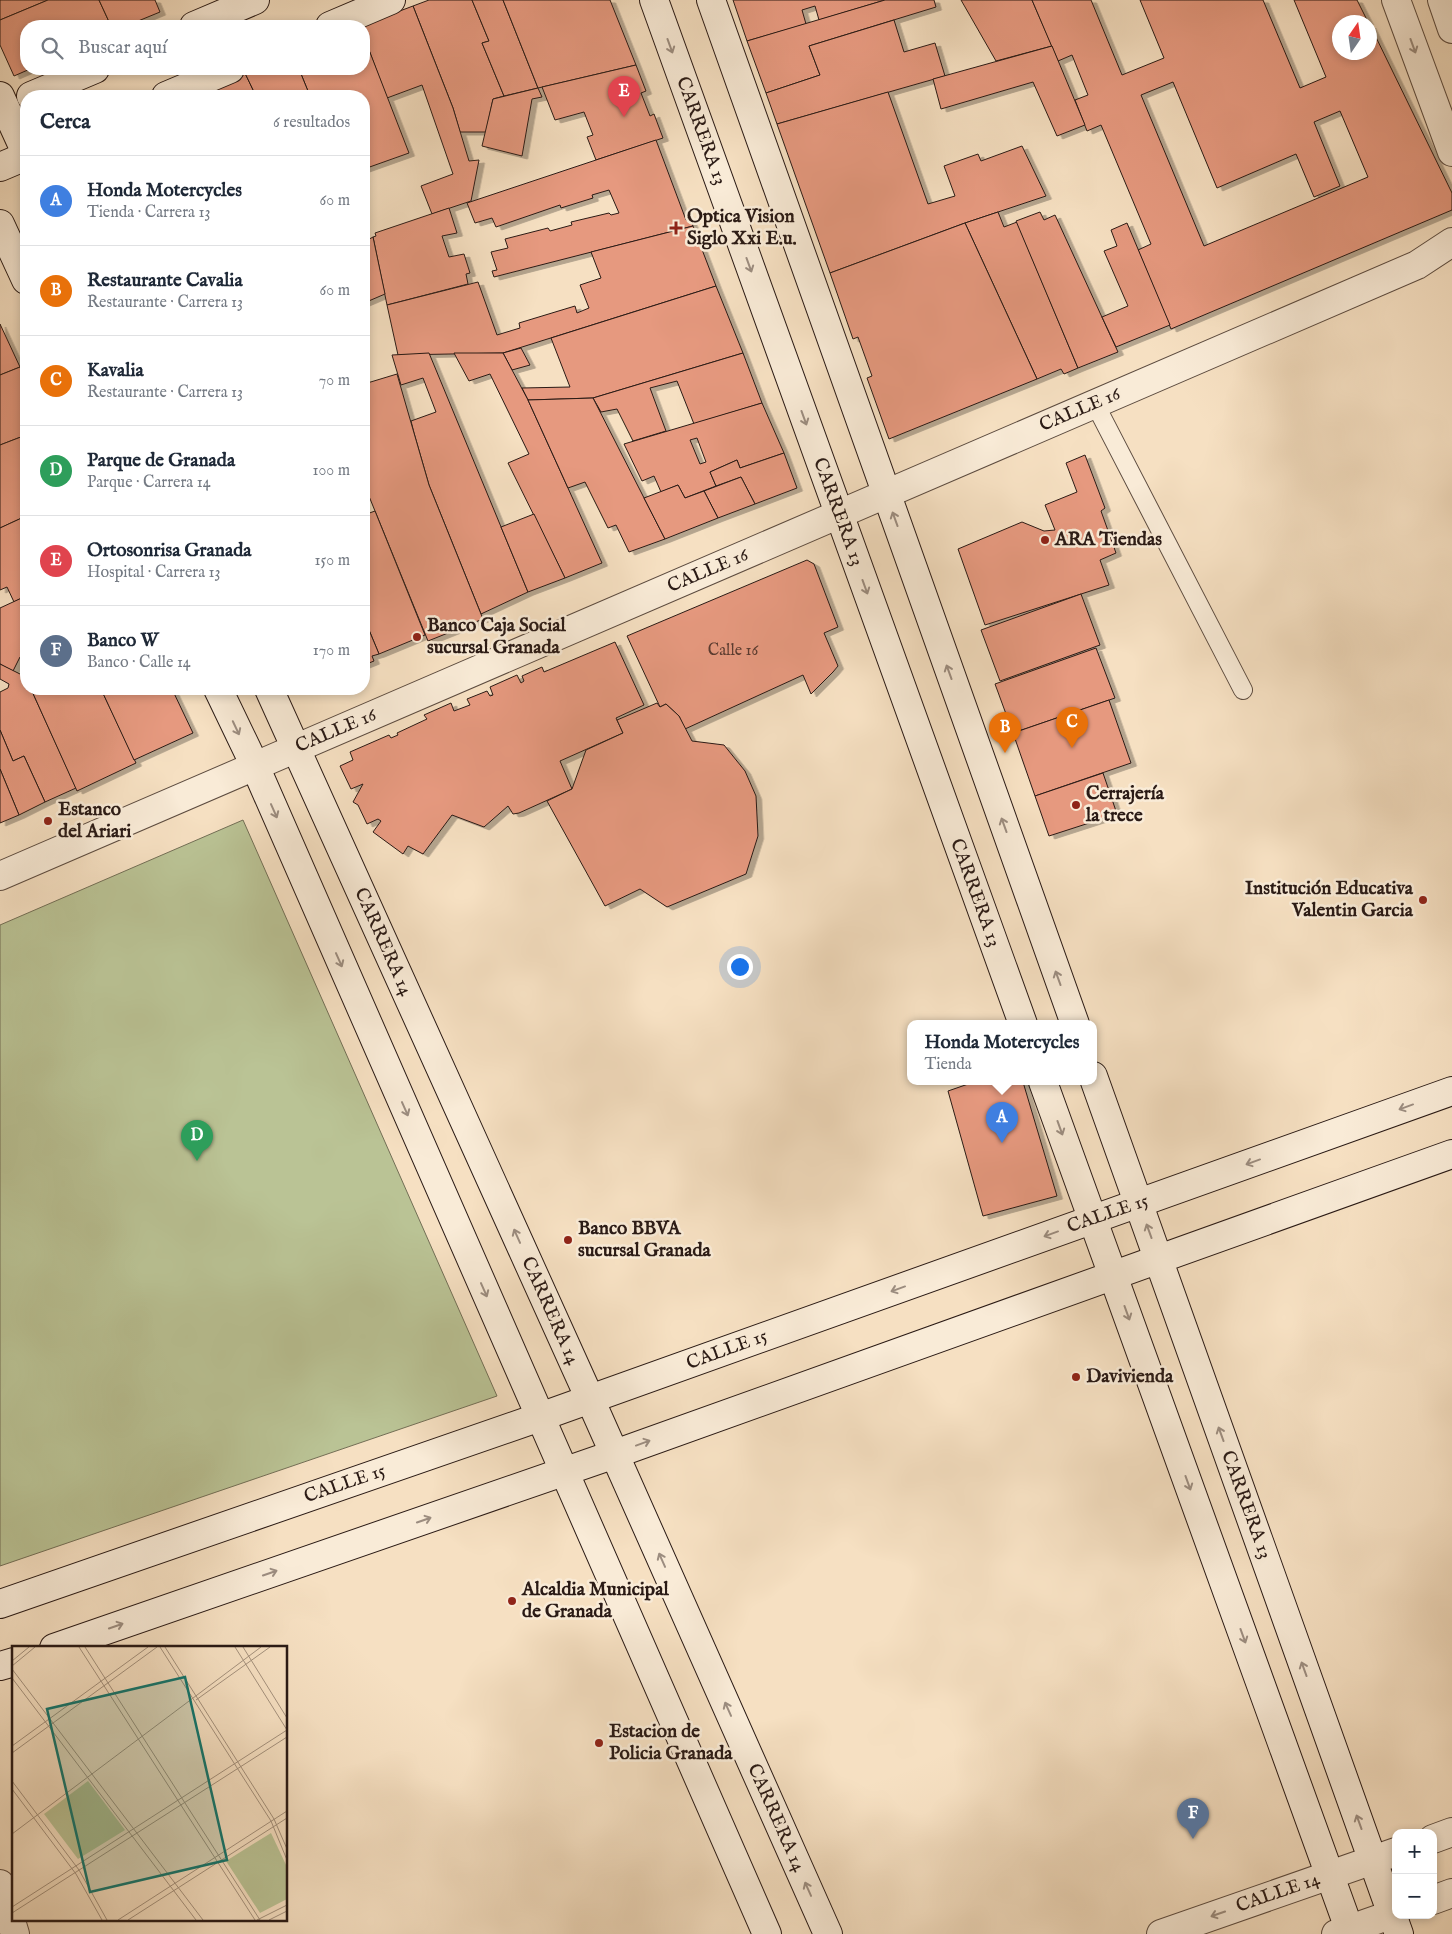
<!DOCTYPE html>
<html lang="es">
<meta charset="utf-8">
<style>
body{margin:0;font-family:"IM FELL English",serif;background:#f2f2f3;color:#1f2937}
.controls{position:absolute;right:15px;bottom:15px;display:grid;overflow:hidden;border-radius:10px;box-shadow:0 2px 8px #0003}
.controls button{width:45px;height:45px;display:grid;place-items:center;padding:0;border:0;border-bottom:1px solid #e0e1e3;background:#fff;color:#1f2937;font:25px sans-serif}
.compass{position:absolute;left:1332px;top:15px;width:45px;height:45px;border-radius:50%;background:#fff;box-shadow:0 2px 8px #0003;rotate:13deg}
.you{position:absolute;left:739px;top:966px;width:18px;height:18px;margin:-12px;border:4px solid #fff;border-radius:50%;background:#1a73e8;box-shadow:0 0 0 8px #1a73e833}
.badge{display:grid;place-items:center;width:32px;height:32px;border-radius:50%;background:#db2777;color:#fff;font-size:16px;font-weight:700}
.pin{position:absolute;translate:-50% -41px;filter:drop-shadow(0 1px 2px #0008)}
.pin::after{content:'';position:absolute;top:26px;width:18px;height:15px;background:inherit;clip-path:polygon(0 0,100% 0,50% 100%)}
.popup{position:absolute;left:907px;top:1020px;width:190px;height:65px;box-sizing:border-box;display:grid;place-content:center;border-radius:10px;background:#fff;filter:drop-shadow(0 1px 4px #0005);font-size:16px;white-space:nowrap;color:#747a83}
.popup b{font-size:19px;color:#1f2937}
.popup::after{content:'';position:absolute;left:50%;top:100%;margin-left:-10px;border:10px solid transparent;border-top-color:#fff}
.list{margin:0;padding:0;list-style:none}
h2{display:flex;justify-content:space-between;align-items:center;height:65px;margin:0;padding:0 20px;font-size:21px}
h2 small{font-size:16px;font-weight:400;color:#747a83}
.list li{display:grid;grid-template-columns:32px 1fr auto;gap:15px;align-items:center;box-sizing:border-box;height:90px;padding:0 20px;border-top:1px solid #e0e1e3}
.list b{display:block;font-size:19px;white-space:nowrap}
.list p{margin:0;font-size:16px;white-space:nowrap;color:#747a83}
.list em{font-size:16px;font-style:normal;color:#747a83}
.icon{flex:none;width:28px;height:28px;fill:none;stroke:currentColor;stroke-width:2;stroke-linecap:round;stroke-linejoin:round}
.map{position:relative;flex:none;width:1452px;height:1934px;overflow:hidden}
.search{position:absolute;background:#fff;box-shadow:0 2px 8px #0003;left:20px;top:20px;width:350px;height:55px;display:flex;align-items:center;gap:12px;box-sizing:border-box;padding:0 18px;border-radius:20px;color:#747a83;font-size:19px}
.panel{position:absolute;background:#fff;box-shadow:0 2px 8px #0003;left:20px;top:90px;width:350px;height:605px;border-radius:20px}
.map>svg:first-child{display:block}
.green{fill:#bac395;stroke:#726e55}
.building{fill:#e6997f;stroke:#2a1a15;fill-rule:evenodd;filter:url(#shadow)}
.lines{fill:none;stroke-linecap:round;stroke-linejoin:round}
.lane-casing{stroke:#5d4c40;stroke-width:20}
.street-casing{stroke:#5d4c40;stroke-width:30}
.secondary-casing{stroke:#2a1a15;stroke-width:30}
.lane{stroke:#f9ebd7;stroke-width:18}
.street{stroke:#f9ebd7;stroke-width:28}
.secondary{stroke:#f9ebd7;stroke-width:28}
.oneway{stroke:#9c8d80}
.poi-dot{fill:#8f2418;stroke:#f9ebd7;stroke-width:2}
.labels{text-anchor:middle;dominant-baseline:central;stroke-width:5;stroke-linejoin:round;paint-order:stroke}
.number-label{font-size:16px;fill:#593a30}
.street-label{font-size:19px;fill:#2a1a15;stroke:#f9ebd7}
.poi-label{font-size:19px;font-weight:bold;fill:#2a1a15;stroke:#f9ebd7;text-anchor:start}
.inset-road{fill:none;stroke:#a4917d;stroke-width:1}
.view{fill:#0f766e;fill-opacity:0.15;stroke:#0f766e;stroke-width:2.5}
.inset-edge{fill:none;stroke:#2a1a15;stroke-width:2.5}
</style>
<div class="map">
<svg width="1452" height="1934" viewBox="0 0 1452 1934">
<defs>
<filter id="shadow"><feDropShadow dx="5.5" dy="3" stdDeviation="0" flood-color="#0004"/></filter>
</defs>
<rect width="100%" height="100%" fill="#f6e0c2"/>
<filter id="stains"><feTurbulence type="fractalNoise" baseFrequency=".004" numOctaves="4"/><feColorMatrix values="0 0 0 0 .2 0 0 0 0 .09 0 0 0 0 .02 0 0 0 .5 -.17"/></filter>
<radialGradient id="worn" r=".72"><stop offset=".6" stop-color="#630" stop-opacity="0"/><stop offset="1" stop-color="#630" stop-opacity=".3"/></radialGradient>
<polygon class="green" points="243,820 497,1396 0,1566 0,925"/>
<g class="building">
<polygon points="0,0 48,0 0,20"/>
<polygon points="48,0 99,0 111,26 26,26 26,69 30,69 14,76 0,45 0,20"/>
<polygon points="99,0 155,0 160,12 126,26 111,26"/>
<polygon points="429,0 472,0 489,41 482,43 504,96 493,99 486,132 460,132 453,108 413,6"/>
<polygon points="472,0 503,0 538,88 504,96 482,43 489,41"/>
<polygon points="503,0 610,0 636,65 538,88"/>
<polygon points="733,0 885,0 819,20 815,6 802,10 806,24 747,41"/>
<polygon points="885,0 934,0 936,7 809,46 820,75 766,93 747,41"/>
<polygon points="961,0 1032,0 1052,46 996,61"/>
<path d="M1032,0H1091L1122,75L1164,58L1140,0H1263L1300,88L1326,77L1294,0H1357L1368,22H1340V52H1370V25L1452,193V210L1171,329L1138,250L1151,244L1101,125L1087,131L1075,100L1088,95L1072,55L1058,61ZM1173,82L1217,188L1296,154L1314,197L1340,186L1314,122L1340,111L1368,177L1204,246L1141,95Z"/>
<polygon points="413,6 453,108 469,161 479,160 471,201 432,214 421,186 453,174 422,85 387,98 364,37 364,26 360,26"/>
<polygon points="894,20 904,52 935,43 945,76 777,124 766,93 820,75 809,46"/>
<polygon points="364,37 409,153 364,169 364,96 310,96 299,69 364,69"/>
<polygon points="1052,46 1085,125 1057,136 1033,82 941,109 933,79"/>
<polygon points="636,65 646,91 641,93 650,116 654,114 663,138 596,160 587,137 593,135 584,112 555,120 542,87"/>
<polygon points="243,69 256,96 213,96 204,82"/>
<polygon points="243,69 299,69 310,96 256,96"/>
<polygon points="538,88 542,97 532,99 522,156 482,146 493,99"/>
<polygon points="888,92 928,204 955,196 944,166 978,154 981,161 1022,146 1046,196 965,223 830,273 777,124"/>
<polygon points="656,140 686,220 690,219 693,226 494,277 492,271 497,270 491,252 508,248 505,239 548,228 550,231 572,225 571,222 609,213 611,215 619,213 609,190 592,195 593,198 561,208 560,205 496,227 492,218 475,223 467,203"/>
<polygon points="449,208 457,233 442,236 449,257 464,254 470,273 466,274 468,284 387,305 373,237 376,236 375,233"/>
<polygon points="998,212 1004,227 1017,222 1078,368 1064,374 1061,369 1037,379 965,223"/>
<polygon points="1040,212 1044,220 1055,215 1118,352 1078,368 1016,221"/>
<polygon points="965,223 1037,379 889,439 867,378 872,376 858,337 853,339 830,273"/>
<polygon points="1127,223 1170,325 1116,347 1102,317 1128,306 1104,251 1117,246 1111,230"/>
<polygon points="693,226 716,286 503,353 398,355 387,305 478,282 497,335 520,328 519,323 575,306 577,313 589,308 580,285 601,278 591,252"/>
<polygon points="373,237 385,294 364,303 364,242"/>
<polygon points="716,286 743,353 593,398 528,400 522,388 570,387 551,338"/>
<polygon points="0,324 20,367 0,375"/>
<polygon points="521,348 530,365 512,370 503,353"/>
<polygon points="429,353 528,592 481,614 429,485 414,433 411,421 436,412 423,378 401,385 392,355"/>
<polygon points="454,353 503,353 528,400 602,563 565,578 508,463 529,454 490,374 469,381"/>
<polygon points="743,353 762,403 694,424 677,381 650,388 666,431 633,441 617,409 601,412 593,398"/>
<polygon points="20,367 26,380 26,435 0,445 0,375"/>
<polygon points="397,374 429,485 483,619 428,641 364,484 364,384"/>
<polygon points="593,398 665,539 629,552 616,525 608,528 585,482 568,488 528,400"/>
<path d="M762,403L784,453L740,468L737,460L710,472L716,486L685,498L678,485L661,492L654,476L642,481L624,444ZM697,438L706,462L700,464L690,440Z"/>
<polygon points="26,435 26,516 0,528 0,445"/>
<polygon points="784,453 797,488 755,504 741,477 716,486 710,472 737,460 740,468"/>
<polygon points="1085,455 1105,508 1101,511 1116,553 1100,560 1109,585 985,625 958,549 1022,522 1044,531 1055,530 1045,505 1077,492 1066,463"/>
<polygon points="741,477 755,504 718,518 704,491"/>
<polygon points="678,485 685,498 704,491 718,518 665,539 644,498"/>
<polygon points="375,511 425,635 379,654 364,618 364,515"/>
<polygon points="534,514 565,578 528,592 501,527"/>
<polygon points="26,516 26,596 14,602 7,587 0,590 0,528"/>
<polygon points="807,560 814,564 838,627 824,633 838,666 833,672 811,694 803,675 685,729 679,716 666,704 660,707 627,636"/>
<polygon points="1081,594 1100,645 1000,681 981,630"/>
<polygon points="26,596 26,654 20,657 13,671 0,664 0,608"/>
<polygon points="364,618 379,654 372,656 374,661 364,665"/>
<polygon points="615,642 644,705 616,718 623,733 560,761 572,789 519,813 513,814 508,806 484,827 452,815 423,854 408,846 403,854 373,832 381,821 378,819 367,824 358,805 353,802 363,784 351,789 340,766 353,760 350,752 389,735 391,738 398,735 397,733 427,719 424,715 451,703 454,711 470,705 467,699 487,691 490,696 493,695 490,687 517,675 521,683 524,681 522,676 542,667 544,672"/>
<polygon points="1096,648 1115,698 1013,733 995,684"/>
<polygon points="0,664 26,677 26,689 31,689 76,788 45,802 24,756 13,761 0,730 0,692 8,688 9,684 0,679"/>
<polygon points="31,689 43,689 45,692 52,689 101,689 136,763 77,791"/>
<polygon points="101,689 172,689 193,733 134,760"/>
<polygon points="1109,700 1131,763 1035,796 1013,733"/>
<polygon points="657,703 660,707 666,704 679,716 692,741 724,745 745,771 756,796 758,836 746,874 667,907 640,889 605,906 547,801 572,789 586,750 623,733 617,720"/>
<polygon points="0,730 13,761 24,756 45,802 19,815 0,769"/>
<polygon points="0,769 19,815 0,823"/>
<polygon points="1103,773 1117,814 1049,836 1035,796"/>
<polygon points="974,1082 1023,1082 1057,1196 983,1216 948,1091"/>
</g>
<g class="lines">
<g class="lane-casing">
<polyline id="lane" points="1095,404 1243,690"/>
</g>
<g class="street-casing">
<g id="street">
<polyline points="1396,0 1452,152"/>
<polyline points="1442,0 1452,29"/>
<polyline points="0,876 1417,265 1452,242"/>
<polyline points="1433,1839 1452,1832"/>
<polyline points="0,1884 15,1934"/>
<polyline points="1433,1900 1452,1893"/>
<polyline points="1161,1934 1396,1852"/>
<polyline points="1336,1934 1396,1913"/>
</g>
</g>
<g class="secondary-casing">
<g id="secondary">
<polyline points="654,0 1023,1024"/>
<polyline points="711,0 1075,1024"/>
<polyline points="194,26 255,0"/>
<polyline points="330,26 391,0"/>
<polyline points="0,96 26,153"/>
<polyline points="31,96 95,69"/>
<polyline points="166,96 230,69"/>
<polyline points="0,167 26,156"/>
<polyline points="0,224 26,280"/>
<polyline points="218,689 255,766 767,1934"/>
<polyline points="269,689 590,1399 828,1934"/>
<polyline points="1093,1076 1399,1934"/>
<polyline points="1043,1082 1351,1934"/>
<polyline points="0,1604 540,1417 1452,1091"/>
<polyline points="54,1648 615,1454 1452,1154"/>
<polyline points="0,1666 14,1662"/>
</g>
</g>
<use href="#lane" class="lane"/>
<use href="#street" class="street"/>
<use href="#secondary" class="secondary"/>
</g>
<defs><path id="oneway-shaft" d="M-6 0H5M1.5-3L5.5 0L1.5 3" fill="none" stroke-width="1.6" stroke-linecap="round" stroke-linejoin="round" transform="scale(1.25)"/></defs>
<g class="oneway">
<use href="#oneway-shaft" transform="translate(670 46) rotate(70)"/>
<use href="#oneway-shaft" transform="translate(1413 46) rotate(70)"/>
<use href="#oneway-shaft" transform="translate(749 265) rotate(70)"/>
<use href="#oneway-shaft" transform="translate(804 418) rotate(70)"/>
<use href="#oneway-shaft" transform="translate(895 519) rotate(-110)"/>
<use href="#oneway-shaft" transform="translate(865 587) rotate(70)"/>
<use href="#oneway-shaft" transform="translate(949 672) rotate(-110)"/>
<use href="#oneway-shaft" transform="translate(236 728) rotate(65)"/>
<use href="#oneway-shaft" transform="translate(274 811) rotate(66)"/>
<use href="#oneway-shaft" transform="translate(1004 825) rotate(-110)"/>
<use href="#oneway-shaft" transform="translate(339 960) rotate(66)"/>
<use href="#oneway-shaft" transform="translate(1058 978) rotate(-110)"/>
<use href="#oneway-shaft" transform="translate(1406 1107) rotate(160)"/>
<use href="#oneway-shaft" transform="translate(405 1109) rotate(66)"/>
<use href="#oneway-shaft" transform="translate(1060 1128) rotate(70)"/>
<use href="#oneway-shaft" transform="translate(1253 1162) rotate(160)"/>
<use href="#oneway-shaft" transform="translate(1149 1231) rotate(-110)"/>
<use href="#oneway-shaft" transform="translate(1051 1234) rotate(160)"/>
<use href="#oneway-shaft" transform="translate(517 1236) rotate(-114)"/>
<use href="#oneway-shaft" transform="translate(898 1289) rotate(160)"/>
<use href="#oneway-shaft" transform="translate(484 1290) rotate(66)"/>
<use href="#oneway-shaft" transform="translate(1127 1313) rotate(70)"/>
<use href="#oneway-shaft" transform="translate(1221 1434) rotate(-110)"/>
<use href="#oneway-shaft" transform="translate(643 1443) rotate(-20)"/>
<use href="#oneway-shaft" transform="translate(1188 1483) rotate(70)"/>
<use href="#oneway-shaft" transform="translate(424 1520) rotate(-19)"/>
<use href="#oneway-shaft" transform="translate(662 1560) rotate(-114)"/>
<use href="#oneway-shaft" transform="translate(270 1573) rotate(-19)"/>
<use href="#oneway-shaft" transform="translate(116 1626) rotate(-19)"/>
<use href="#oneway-shaft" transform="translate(1243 1636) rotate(70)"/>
<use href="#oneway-shaft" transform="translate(1304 1669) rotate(-110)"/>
<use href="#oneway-shaft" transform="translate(728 1709) rotate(-114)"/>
<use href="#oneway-shaft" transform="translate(1359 1822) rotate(-110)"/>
<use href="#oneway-shaft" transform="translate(808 1889) rotate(-114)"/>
<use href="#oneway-shaft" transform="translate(1218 1914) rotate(161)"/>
</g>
<g class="poi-dot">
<path d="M673.5 220.5h5v5h5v5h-5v5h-5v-5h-5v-5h5z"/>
<circle cx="1045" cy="540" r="5"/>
<circle cx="417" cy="637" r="5"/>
<circle cx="1076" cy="805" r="5"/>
<circle cx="48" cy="821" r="5"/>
<circle cx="1423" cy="900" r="5"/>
<circle cx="568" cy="1240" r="5"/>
<circle cx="1076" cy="1377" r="5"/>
<circle cx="512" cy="1601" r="5"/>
<circle cx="599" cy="1743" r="5"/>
</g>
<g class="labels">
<g class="number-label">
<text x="733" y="651">Calle 16</text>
</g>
<g class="street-label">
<text transform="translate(701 131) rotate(70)">CARRERA 13</text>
<text transform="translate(1080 410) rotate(-23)">CALLE 16</text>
<text transform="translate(838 512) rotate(70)">CARRERA 13</text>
<text transform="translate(708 571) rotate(-23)">CALLE 16</text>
<text transform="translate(336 731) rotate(-23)">CALLE 16</text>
<text transform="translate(975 893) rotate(70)">CARRERA 13</text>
<text transform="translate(383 942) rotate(66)">CARRERA 14</text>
<text transform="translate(1108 1214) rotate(-19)">CALLE 15</text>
<text transform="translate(550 1311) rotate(66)">CARRERA 14</text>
<text transform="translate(727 1350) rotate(-20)">CALLE 15</text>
<text transform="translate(345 1484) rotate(-19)">CALLE 15</text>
<text transform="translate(1246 1505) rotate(70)">CARRERA 13</text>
<text transform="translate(776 1818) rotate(66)">CARRERA 14</text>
<text transform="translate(1278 1893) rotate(-19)">CALLE 14</text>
</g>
<g class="poi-label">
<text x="687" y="217">Optica Vision<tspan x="687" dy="22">Siglo Xxi E.u.</tspan></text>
<text x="1055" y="540">ARA Tiendas</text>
<text x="427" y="626">Banco Caja Social<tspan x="427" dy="22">sucursal Granada</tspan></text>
<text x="1086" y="794">Cerrajería<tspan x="1086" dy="22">la trece</tspan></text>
<text x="58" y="810">Estanco<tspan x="58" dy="22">del Ariari</tspan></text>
<text x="1413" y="889" text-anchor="end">Institución Educativa<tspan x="1413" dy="22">Valentin Garcia</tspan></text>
<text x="578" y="1229">Banco BBVA<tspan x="578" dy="22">sucursal Granada</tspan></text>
<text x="1086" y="1377">Davivienda</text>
<text x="522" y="1590">Alcaldia Municipal<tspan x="522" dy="22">de Granada</tspan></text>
<text x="609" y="1732">Estacion de<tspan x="609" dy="22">Policia Granada</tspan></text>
</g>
</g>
<g transform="translate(12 1646)">
<rect width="275" height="275" fill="#f6e0c2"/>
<path d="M76,135L113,184L66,213L32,168ZM259,187L275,221V253L248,267L214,215Z" fill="#bac395"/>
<path class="inset-road" d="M67,1L243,274M73,1L248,274M148,1L259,175L275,214M153,1L262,173L275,203M223,1L275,84M231,1L275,72M0,15L17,1M0,20L23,1M0,23L191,274M0,32L184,274M184,54L258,1M0,100L136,1M0,107L145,1M0,135L67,224L95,274M0,143L64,228L90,274M0,188L249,1M0,261L275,84M0,267L275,91M106,274L275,165M116,274L275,172M245,274L275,259M257,274L275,265"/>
<path class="view" d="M173,31L215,214L78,246L35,63Z"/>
<rect width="275" height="275" class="inset-edge"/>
</g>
<rect width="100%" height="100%" filter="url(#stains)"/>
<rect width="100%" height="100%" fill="url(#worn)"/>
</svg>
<div class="controls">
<button>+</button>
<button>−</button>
</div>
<svg class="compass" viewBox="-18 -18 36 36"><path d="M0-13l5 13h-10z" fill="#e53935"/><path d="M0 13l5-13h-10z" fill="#747a83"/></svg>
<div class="you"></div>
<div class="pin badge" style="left:1002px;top:1143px;background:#3f7fe0">A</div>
<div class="popup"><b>Honda Motercycles</b>Tienda</div>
<div class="pin badge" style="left:1005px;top:753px;background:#e8710a">B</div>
<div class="pin badge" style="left:1072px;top:748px;background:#e8710a">C</div>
<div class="pin badge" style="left:197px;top:1161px;background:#2e9e5b">D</div>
<div class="pin badge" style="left:624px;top:117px;background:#e0444e">E</div>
<div class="pin badge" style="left:1193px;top:1839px;background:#5c6f8a">F</div>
<div class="search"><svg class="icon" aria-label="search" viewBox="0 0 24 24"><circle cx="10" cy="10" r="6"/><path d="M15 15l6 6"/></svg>Buscar aquí</div>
<section class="panel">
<h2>Cerca<small>6 resultados</small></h2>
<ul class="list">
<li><span class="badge" style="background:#3f7fe0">A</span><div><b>Honda Motercycles</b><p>Tienda · Carrera 13</p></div><em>60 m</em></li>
<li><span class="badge" style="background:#e8710a">B</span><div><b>Restaurante Cavalia</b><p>Restaurante · Carrera 13</p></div><em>60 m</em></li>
<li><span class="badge" style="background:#e8710a">C</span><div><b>Kavalia</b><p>Restaurante · Carrera 13</p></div><em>70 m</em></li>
<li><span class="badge" style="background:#2e9e5b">D</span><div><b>Parque de Granada</b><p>Parque · Carrera 14</p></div><em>100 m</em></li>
<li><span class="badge" style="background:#e0444e">E</span><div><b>Ortosonrisa Granada</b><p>Hospital · Carrera 13</p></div><em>150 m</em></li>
<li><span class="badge" style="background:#5c6f8a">F</span><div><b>Banco W</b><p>Banco · Calle 14</p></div><em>170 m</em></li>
</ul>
</section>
</div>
